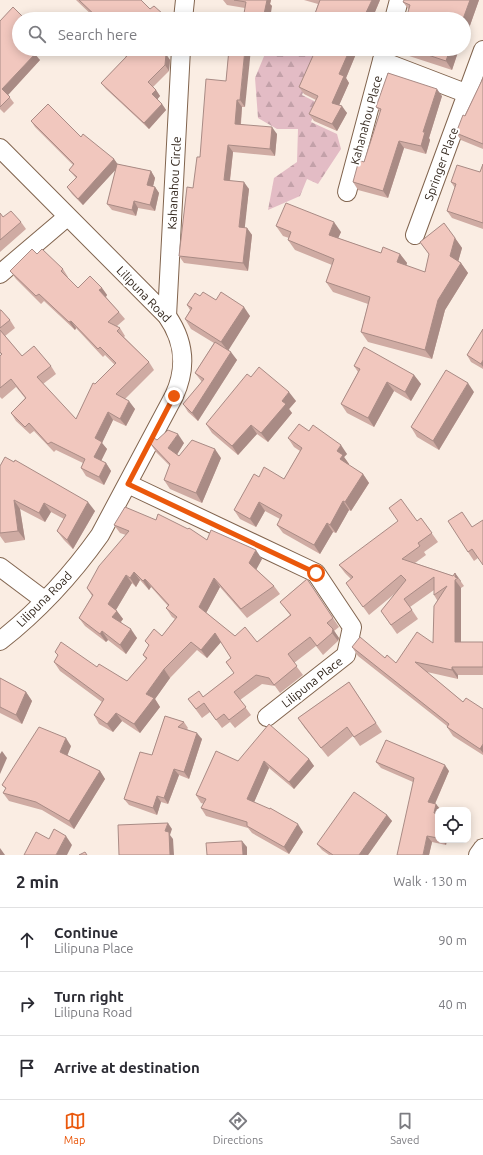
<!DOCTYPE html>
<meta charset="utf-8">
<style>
body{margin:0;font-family:Ubuntu,sans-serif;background:#f2f2f3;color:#2b2b33}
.controls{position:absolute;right:12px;bottom:12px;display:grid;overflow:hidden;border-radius:8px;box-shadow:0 2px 10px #0003}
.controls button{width:36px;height:36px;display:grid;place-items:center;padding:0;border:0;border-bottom:1px solid #e1e1e2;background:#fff;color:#2b2b33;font:20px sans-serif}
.stop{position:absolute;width:12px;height:12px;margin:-9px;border:3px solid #ea580c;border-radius:50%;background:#fff}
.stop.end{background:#ea580c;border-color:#fff;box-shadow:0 1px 4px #0008}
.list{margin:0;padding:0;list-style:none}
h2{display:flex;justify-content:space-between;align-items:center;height:52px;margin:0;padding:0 16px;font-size:17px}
h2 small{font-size:13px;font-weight:400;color:#7c7c81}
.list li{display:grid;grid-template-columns:26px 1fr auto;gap:12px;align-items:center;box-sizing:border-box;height:64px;padding:0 16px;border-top:1px solid #e1e1e2}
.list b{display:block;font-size:15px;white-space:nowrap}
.list p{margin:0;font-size:13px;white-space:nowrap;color:#7c7c81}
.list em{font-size:13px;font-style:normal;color:#7c7c81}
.icon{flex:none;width:22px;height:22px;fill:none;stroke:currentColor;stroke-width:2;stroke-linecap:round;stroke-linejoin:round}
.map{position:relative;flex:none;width:483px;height:855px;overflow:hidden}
.search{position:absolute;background:#fff;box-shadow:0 2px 10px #0003;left:12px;right:12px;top:12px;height:44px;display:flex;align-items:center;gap:10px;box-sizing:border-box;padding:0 14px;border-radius:22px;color:#7c7c81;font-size:15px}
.sheet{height:244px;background:#fff}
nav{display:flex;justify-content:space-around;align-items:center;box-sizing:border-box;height:56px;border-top:1px solid #e1e1e2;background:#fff;font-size:11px;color:#7c7c81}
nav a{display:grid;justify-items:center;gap:2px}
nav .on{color:#ea580c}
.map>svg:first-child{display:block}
.forest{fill:url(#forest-firs)}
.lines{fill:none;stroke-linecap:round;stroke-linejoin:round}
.minor-casing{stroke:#81644e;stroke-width:20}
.minor{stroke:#fff;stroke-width:18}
.wall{fill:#cfaba3}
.shaded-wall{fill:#a98b85}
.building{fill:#f1c7be;stroke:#a98b85}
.route{stroke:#ea580c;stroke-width:5}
.labels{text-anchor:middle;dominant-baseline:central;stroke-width:4;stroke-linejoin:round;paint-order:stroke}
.street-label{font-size:12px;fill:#32261c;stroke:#fff}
</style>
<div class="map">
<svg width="483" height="855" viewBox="0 0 483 855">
<defs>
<pattern id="forest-firs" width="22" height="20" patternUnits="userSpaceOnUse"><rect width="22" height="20" fill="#e3bcc5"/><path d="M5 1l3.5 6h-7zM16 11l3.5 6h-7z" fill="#c3a1a9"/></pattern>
</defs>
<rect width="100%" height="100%" fill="#faede3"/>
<polygon class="forest" points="267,49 307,49 346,69 312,70 302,95 318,103 311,122 337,134 341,149 318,184 307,179 300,196 268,210 274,178 297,162 298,129 277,129 258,118 255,78"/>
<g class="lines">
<g class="minor-casing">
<g id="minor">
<polyline points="183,19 185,0"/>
<polyline points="394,19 399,0"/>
<polyline points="382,61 468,94"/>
<path d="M0,148L167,316C185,342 187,368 174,396L100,535C73,573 37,612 0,641"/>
<polyline points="347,192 385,49"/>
<polyline points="415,235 483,50"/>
<polyline points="0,274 67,217"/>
<polyline points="167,316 181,49"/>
<polyline points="128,484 316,573 352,627 346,655 267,717"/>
<polyline points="0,567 44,600"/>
<polyline points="478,855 483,848"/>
</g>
</g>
<use href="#minor" class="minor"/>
</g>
<g class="wall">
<polygon points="76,0 141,0 150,9 166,19 96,19"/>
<polygon points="223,0 271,0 270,4 272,6 245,8 227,5"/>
<polygon points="304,0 380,0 372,19 313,19 318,4"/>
<polygon points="479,0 468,31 466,31 464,35 464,19 409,10 403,2"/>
<polygon points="0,21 19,49 40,60 8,95 14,103 4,113 0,109"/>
<polygon points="118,49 171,49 170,52 167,56 170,60 169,71 153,87 156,90 160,96 157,99 162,104 166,110 149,129 106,89 101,83 126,57"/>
<polygon points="229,49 245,107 242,107 241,124 277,134 275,156 233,152 230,181 249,189 244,228 247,228 252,235 248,271 184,263 179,256 200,157 226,81"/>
<polygon points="252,49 264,49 264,51"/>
<polygon points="310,49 358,49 346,78 349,83 339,105 347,113 337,131 314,121 309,114 316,100 304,94 299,87 315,52"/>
<polygon points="400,49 459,49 452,70 403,54"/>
<polygon points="483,78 483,149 461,140 456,133"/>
<polygon points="442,96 429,138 430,140 426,154 404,148 388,198 358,190 353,182 364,162 380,112 376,107"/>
<polygon points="31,121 81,137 114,159 117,164 151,171 155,178 153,186 155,187 159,193 155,211 138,208 136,216 112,210 107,204 116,169 83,205 72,194 67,187 76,178 69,170 73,165 35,127"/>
<polygon points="483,164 483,229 452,218 447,211 455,188 451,182 480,172"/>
<polygon points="0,213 3,217 21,222 26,229 0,252"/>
<polygon points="276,226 341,232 338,238 381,253 400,254 407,263 406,266 425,272 429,254 420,242 455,238 462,248 458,261 461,263 468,273 445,310 432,359 368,342 361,332 368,304 333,292 326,282 332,265 295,250 288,240 289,238 283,236"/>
<polygon points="37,254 63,269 68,277 67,278 78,288 102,288 107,295 106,297 119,312 125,319 117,326 120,328 125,336 124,337 149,362 154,370 125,399 135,409 126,426 113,420 102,443 107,449 101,461 106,463 111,471 104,485 86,476 81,468 83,463 56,450 54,452 34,431 30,434 16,421 11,413 25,398 16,387 2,399 0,397 0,356 1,355 0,353 0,310 10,320 15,328 5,336 22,356 51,366 56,374 43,384 76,419 95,384 115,365 105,355 103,357 76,328 75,330 44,301 41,304 16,279 10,271"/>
<polygon points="200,296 216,300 250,316 228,350 237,360 198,421 188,412 183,404 202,382 195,373 214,343 191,329 185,319 190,310 187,305"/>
<polygon points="483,329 483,369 471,362 467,355"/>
<polygon points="354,366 414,375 421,384 411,401 394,391 374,427 347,413 341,404 358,372"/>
<polygon points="251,377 296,401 289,409 292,413 268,442 257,434 238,455 212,433 206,424"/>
<polygon points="474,392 439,450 417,437 411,427"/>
<polygon points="309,431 347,454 344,457 349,464 348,465 363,474 369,483 351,511 349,510 336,533 333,532 320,554 283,533 277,525 280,519 265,511 256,527 240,519 234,510 259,477 284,479 300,451 294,447 288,438"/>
<polygon points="157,440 184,443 177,454 179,456 221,458 202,503 170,489 164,480 170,466 156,452 150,443"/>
<polygon points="0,466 95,511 73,549 64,540 57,531 64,519 51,512 45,522 20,509 25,540 5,543 0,536"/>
<polygon points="421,518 438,542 424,552 426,555 415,563 453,576 455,573 464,586 461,588 461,642 483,642 483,675 458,675 458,679 427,672 463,702 483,709 483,755 453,736 447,727 447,726 358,656 352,647 385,658 396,663 433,643 437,600 434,595 434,590 410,607 418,619 397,634 381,611 398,591 369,615 346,583 351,579 345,573 339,565 417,521"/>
<polygon points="156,520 207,540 262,559 256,569 274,586 280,594 247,618 220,587 206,613 235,636 257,642 290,615 280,602 307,579 339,627 334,631 339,638 338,641 323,655 316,646 294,663 303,675 280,693 275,686 262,684 240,700 251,715 235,728 230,722 222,728 210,712 202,718 188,699 203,697 234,673 226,662 231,658 221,642 207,658 197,650 170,678 155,699 160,707 140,733 122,721 113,732 99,724 94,715 102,702 60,671 54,662 58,656 55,652 97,667 127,681 146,659 143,655 149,646 145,641 162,636 175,619 172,617 166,608 168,606 151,587 149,590 140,580 136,587 132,583 116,610 123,619 121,622 137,638 126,654 108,640 106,642 85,626 79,618 92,596 87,588 126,535 120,533 114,525"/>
<polygon points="472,527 478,558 474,561 468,552"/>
<polygon points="0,678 26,692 32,701 22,724 0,713"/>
<polygon points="349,682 382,732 360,746 353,736 328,757 304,727 298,718"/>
<polygon points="165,716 184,722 188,728 187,729 202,739 189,779 179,775 168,804 161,802 157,815 129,805 124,799 152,755"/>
<polygon points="71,746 67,755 100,771 105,779 74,829 42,810 9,801 3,793 6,789 2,785"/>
<polygon points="309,759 314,766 294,789 269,768 254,802 303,832 289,854 252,833 248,828 206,816 201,808 204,804 201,803 196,795 238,761"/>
<polygon points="376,762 449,771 435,804 438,810 438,840 447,840 446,845 432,842 429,855 413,782 381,768"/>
<polygon points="387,815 392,821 368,855 329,855 322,850 317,844"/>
</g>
<g class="shaded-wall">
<polygon points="265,0 271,0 270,4 272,6 270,19 263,19"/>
<polygon points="372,0 380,0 372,19 363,19"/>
<polygon points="470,0 479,0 468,31 464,25 464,19 463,19"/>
<polygon points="163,14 166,19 160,19"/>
<polygon points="464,28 466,31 464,35"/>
<polygon points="245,49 251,49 245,107 240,100"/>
<polygon points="350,49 358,49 346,78 349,83 337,110 332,103 339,74"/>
<polygon points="450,49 459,49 452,70 446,61"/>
<polygon points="35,54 40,60 7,96 2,89"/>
<polygon points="166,54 170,60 169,71 165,65"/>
<polygon points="437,89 442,96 429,138 430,140 426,154 421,146 423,132"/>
<polygon points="156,90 160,96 156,101 152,94"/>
<polygon points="237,100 242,107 240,131 235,124"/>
<polygon points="162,104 166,110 149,129 144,123"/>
<polygon points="342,106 347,113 337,131 332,124"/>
<polygon points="272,127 277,134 275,156 270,149"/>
<polygon points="399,141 404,148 388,198 383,191"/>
<polygon points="228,145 233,152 229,187 224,180"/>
<polygon points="114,159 119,166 83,205 78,199"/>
<polygon points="151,171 155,178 152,191 147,185"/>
<polygon points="244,182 249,189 244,235 239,227"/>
<polygon points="155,187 159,193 155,211 150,205"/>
<polygon points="134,201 138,208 136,216 132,210"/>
<polygon points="334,222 341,232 335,245 329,235"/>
<polygon points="247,228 252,235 248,271 243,263"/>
<polygon points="455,238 462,248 457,266 450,256"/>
<polygon points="400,254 407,263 404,272 397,262"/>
<polygon points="461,263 468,273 445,310 432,359 425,350 438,300"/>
<polygon points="102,288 107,295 105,298 99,290"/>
<polygon points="244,307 250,316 228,351 221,342"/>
<polygon points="71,321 76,328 75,330 69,322"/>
<polygon points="231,352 237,360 198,421 192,413"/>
<polygon points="483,360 483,367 481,364"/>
<polygon points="414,375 421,384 411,401 405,392"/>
<polygon points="387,382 394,391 374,427 368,418"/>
<polygon points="468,383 474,392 439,450 433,441"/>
<polygon points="289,392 296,401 289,409 292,413 268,442 261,433 282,401"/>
<polygon points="129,401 135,409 126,426 120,419"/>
<polygon points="108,412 113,420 102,443 107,449 99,465 94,457 95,438"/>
<polygon points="251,425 257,434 238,455 232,446"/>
<polygon points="178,434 184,443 175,458 168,448"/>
<polygon points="341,445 347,454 344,457 349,464 346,468 340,459 337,451"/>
<polygon points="215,449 221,458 202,503 196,493"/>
<polygon points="106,463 111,471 104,485 99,477"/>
<polygon points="363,474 369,483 351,511 345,502"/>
<polygon points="14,500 20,509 25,540 18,531"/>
<polygon points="343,501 349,510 336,533 330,525"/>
<polygon points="88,502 95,511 73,549 67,540"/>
<polygon points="259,502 265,511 256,527 250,519"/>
<polygon points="44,503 51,512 45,522 39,513"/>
<polygon points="327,523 333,532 320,554 314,545"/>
<polygon points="256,550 262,559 255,572 249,563"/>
<polygon points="134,572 140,580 136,587 130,578"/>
<polygon points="455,573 461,581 461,582 458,578 455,577"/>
<polygon points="126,575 132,583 114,613 108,604"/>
<polygon points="214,578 220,587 205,615 199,607"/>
<polygon points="145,579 151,587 149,590 143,581"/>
<polygon points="455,580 461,588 461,650 455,642"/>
<polygon points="117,611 123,619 118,625 112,617"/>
<polygon points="131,629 137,638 126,654 120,645"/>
<polygon points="333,629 339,638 338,641 332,633"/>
<polygon points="102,631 108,640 106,642 100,634"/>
<polygon points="215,633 221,642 207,658 201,650"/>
<polygon points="452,667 458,675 458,679 452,670"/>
<polygon points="164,669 170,678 155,699 160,707 140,733 134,724 146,694"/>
<polygon points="26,692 32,701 22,724 16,715"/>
<polygon points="116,713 122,721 113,732 107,724"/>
<polygon points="197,733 202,739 189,779 184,772"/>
<polygon points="66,738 71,746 66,759 60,752"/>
<polygon points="483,744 483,753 480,749"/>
<polygon points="2,751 7,758 0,774 0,754"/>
<polygon points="309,759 314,766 294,789 289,782"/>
<polygon points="264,761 269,768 252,807 247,799"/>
<polygon points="445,765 449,771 433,808 428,802"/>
<polygon points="174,769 179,775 168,804 164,798"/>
<polygon points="100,771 105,779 74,829 69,821"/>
<polygon points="157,796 161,802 157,815 153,808"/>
<polygon points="436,804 441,810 438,810 438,819 434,813"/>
<polygon points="387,815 392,821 368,855 359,855"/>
<polygon points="168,823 172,829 170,835 173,839 174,855 170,855 165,831"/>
<polygon points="298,824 303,832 289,854 284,847"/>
<polygon points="66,836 72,845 67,855 56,855"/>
<polygon points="427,836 432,842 429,855 423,855"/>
<polygon points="442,840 447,840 446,845"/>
<polygon points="242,841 247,847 247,855 243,855"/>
<polygon points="0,848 5,855 0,855"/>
</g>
<g class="building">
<polygon points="79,0 141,0 150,9 154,6 163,14 160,19 99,19"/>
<polygon points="234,0 267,0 263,19 243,19 246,2"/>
<polygon points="320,0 372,0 363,19 313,19"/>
<polygon points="404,0 470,0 463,19 406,19 410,5 403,2"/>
<polygon points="13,7 25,19 19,19 19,49 30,49 35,54 2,89 10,97 0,107 0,21"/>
<polygon points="120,49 163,49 162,50 166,54 165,65 148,82 156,90 152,94 162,104 144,123 101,83 127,56"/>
<polygon points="229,49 245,49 240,100 237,100 235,124 272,127 270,149 228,145 224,180 244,182 239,227 247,228 243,263 179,256 187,187 193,188 197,157 200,157 206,79 226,81"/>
<polygon points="316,49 350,49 339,74 344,76 332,103 342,106 332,124 309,114 318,96 299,87"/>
<polygon points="410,49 450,49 446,61"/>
<polygon points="388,73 437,89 423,132 425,132 421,146 399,141 383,191 353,182 359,160 364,162 381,109 376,107"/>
<polygon points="483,78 483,144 456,133 463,115 465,116"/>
<polygon points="48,104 81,137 83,134 114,159 78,199 67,187 77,177 69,170 74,164 31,121"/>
<polygon points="117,164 151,171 147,185 155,187 150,205 134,201 132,210 107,204"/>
<polygon points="483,164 483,223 447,211 456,184 451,182 457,165 480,172"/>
<polygon points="286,203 334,222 329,235 381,253 383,247 400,254 397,262 425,272 429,254 420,242 444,223 455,238 450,256 461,263 438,300 425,350 361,332 370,297 326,282 334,259 288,240 291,232 276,226"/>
<polygon points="11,211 21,222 0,240 0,213 3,217"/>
<polygon points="32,249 37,254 42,249 63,269 61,271 78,288 90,276 102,288 99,290 119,312 108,322 120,328 117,331 149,362 116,394 129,401 120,419 108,412 95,438 102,442 94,457 106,463 99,477 81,468 85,459 51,442 48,444 29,423 25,427 11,413 26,398 11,379 0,388 0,356 2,354 0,352 0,330 22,356 34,346 51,366 37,377 76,419 93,383 95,384 116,363 100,347 98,349 71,321 69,322 39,294 36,296 10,271"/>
<polygon points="203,292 216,300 221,292 244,307 221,342 185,319 192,308 187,305 195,293 200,296"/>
<polygon points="0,310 1,310 10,320 0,328"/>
<polygon points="483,329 483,360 481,364 467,355"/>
<polygon points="215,342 231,352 192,413 183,404 204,379 195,373"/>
<polygon points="364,347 414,375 405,392 387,382 368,418 341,404 360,369 354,366"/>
<polygon points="259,367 289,392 282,401 286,404 261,433 251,425 232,446 206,424 247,374 251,377"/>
<polygon points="446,370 468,383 433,441 411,427"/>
<polygon points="299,424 309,431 313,425 341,445 337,451 343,455 340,459 363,474 345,502 343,501 330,525 327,523 314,545 277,525 282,515 259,502 250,519 234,510 254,474 259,477 264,467 284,479 302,448 288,438"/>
<polygon points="168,430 178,434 168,448 179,456 192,440 215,449 196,493 164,480 170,464 150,443 154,438 157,440"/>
<polygon points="5,457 14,462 15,460 88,502 67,540 57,531 66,515 44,503 39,513 14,500 18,531 0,533 0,466"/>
<polygon points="401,499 417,521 421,518 432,533 418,543 420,546 402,559 453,576 455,573 455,577 458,578 455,580 455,642 483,642 483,667 452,667 452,670 415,662 463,702 466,698 483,709 483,744 480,749 447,727 449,724 352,647 360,637 385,658 387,655 396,663 417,632 433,643 434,606 447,586 434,595 434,577 404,599 412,610 391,625 381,611 406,580 401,575 363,607 346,583 353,577 339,565 398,521 389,508"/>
<polygon points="125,507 156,520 158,514 188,529 189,528 207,540 211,530 256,550 249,563 274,586 241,609 214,578 199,607 235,636 245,627 257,642 291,615 280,602 307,579 333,618 327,623 333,629 332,633 317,646 310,637 288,654 297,666 274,685 269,678 256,675 234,692 246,707 229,720 224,714 216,720 204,703 196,709 188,699 199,691 203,697 234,673 226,662 231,658 215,633 201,650 191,642 164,669 146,694 154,698 134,724 116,713 107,724 94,715 104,699 54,662 58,655 55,652 61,642 97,667 99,664 127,681 147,658 143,655 149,645 145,641 154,629 162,636 177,617 166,608 169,605 145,579 143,581 134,572 130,578 126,575 108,604 117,611 112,617 131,629 120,645 102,631 100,634 79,618 93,595 87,588 99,566 129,531 114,525"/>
<polygon points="462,512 472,527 483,520 483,565 472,549 468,552 448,521"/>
<polygon points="0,678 26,692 16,715 0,707"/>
<polygon points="349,682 376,723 354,737 347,727 321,748 298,718"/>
<polygon points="165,716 184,722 178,727 197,733 184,772 174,769 164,798 157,796 153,808 124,799 140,752 152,755"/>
<polygon points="269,724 309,759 289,782 264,761 247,799 270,809 270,808 298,824 284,847 247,826 247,822 201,808 206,799 196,795 216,751 238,761"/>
<polygon points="39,727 66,738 60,752 100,771 69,821 36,802 3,793 6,788 2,785"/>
<polygon points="386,740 445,765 428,802 436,804 434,813 438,814 438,838 427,836 423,855 397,855 414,778 376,762"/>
<polygon points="354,792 387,815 359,855 333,855 317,844"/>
<polygon points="168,823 165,831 169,832 170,855 119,855 118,825"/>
<polygon points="54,829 66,836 56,855 24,855 36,832 49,839"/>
<polygon points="242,841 243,855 207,855 206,843"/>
<polygon points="85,852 87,855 79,855"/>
</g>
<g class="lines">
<polyline class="route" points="174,396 128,484 316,573"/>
</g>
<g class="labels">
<g class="street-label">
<text transform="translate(366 120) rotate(-75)">Kahanahou Place</text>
<text transform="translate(441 164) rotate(-70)">Springer Place</text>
<text transform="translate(174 183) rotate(-87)">Kahanahou Circle</text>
<text transform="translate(144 294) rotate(46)">Lilipuna Road</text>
<text transform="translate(44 599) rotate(-45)">Lilipuna Road</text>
<text transform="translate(312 682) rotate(-38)">Lilipuna Place</text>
</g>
</g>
</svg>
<div class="controls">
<button><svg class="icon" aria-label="locate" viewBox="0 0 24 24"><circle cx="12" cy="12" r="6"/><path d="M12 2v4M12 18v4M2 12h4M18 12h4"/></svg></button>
</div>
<div class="stop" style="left:316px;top:573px"></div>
<div class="stop end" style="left:174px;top:396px"></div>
<div class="search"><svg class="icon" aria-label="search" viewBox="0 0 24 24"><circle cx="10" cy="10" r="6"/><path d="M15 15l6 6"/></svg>Search here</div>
</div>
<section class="sheet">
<h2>2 min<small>Walk · 130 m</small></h2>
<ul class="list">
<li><svg class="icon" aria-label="ahead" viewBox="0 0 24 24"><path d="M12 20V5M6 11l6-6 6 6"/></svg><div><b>Continue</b><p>Lilipuna Place</p></div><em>90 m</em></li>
<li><svg class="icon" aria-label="right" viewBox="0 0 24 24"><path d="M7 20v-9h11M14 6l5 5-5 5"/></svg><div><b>Turn right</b><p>Lilipuna Road</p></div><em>40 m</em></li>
<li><svg class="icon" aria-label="arrive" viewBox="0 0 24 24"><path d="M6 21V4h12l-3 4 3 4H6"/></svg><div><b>Arrive at destination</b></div></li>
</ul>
</section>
<nav>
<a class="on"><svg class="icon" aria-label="map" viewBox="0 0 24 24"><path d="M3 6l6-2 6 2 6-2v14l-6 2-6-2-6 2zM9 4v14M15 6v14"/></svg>Map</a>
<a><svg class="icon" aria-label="directions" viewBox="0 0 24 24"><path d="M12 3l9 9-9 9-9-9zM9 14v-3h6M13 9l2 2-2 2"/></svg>Directions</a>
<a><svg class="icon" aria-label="saved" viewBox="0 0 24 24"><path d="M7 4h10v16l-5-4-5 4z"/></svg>Saved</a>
</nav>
